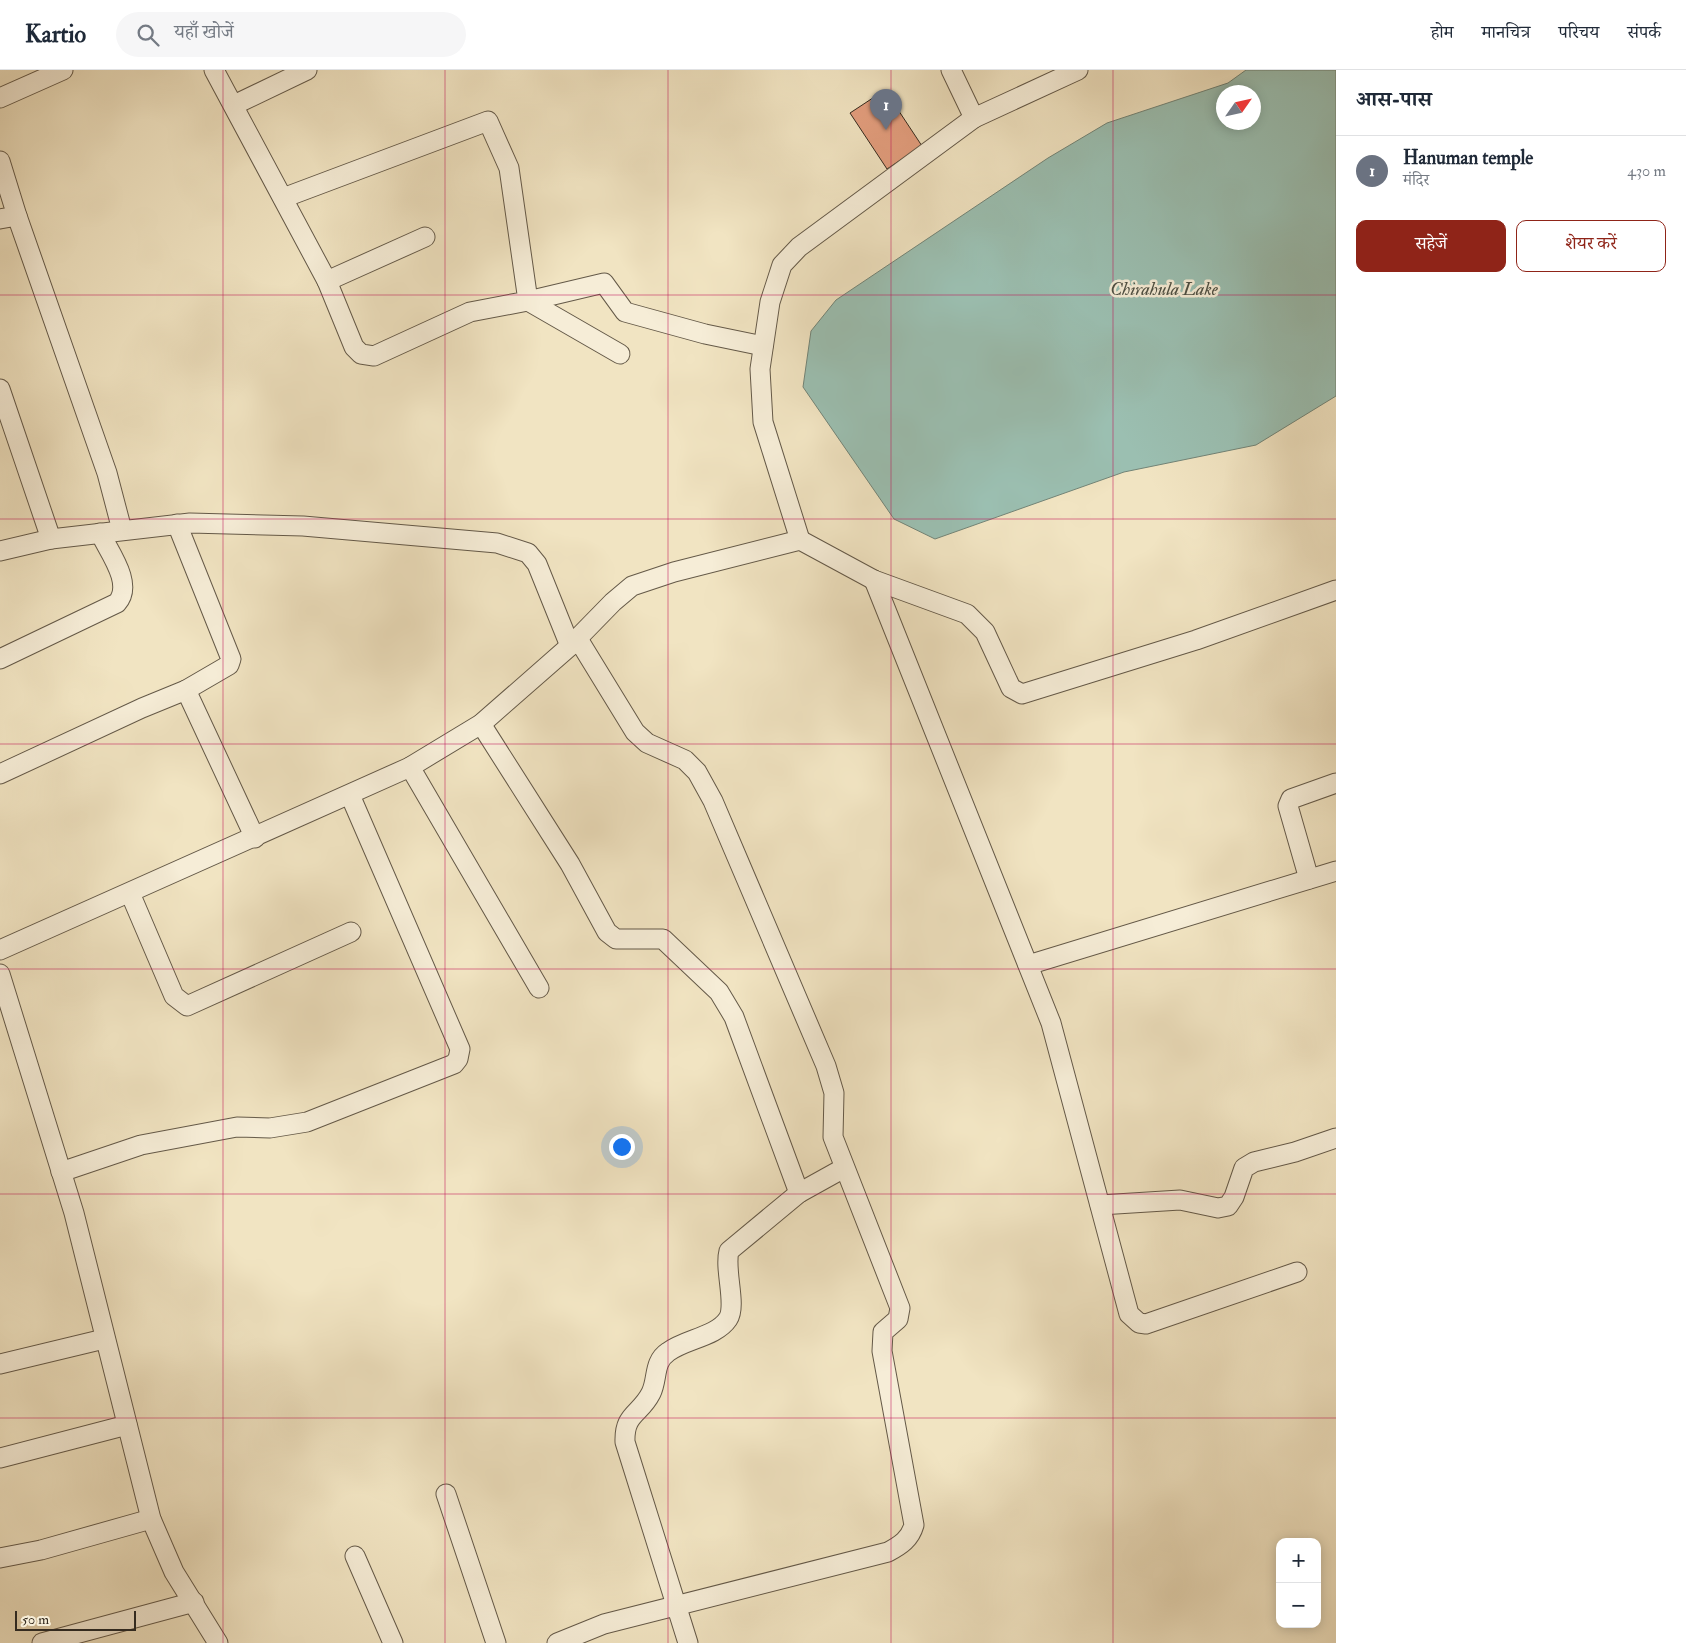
<!DOCTYPE html>
<html lang="hi">
<meta charset="utf-8">
<style>
body{margin:0;font-family:"IM FELL Double Pica","Noto Serif Devanagari",serif;background:#f6f6f7;color:#1f2937}
.controls{position:absolute;right:15px;bottom:15px;display:grid;overflow:hidden;border-radius:10px;box-shadow:0 2px 12px #0003}
.controls button{width:45px;height:45px;display:grid;place-items:center;padding:0;border:0;border-bottom:1px solid #e0e1e3;background:#fff;color:#1f2937;font:25px sans-serif}
.compass{position:absolute;left:1216px;top:15px;width:45px;height:45px;border-radius:50%;background:#fff;box-shadow:0 2px 12px #0003;rotate:56deg}
.scale{position:absolute;left:15px;bottom:12px;width:121px;box-sizing:border-box;padding-left:5px;border:2px solid #352b1f;border-top:0;font-size:14px;line-height:18px;white-space:nowrap;color:#352b1f;-webkit-text-stroke:4px #f6edd7;paint-order:stroke}
.you{position:absolute;left:621px;top:1076px;width:18px;height:18px;margin:-12px;border:4px solid #fff;border-radius:50%;background:#1a73e8;box-shadow:0 0 0 8px #1a73e833}
.badge{display:grid;place-items:center;width:32px;height:32px;border-radius:50%;background:#8f2418;color:#fff;font-size:16px;font-weight:700}
.pin{position:absolute;translate:-50% -41px;filter:drop-shadow(0 1px 2px #0008)}
.pin::after{content:'';position:absolute;top:26px;width:18px;height:15px;background:inherit;clip-path:polygon(0 0,100% 0,50% 100%)}
.list{margin:0;padding:0;list-style:none}
h2{display:flex;justify-content:space-between;align-items:center;height:65px;margin:0;padding:0 20px;font-size:21px}
h2 small{font-size:16px;font-weight:400;color:#747a83}
.list li{display:grid;grid-template-columns:32px 1fr auto;gap:15px;align-items:center;box-sizing:border-box;height:70px;padding:0 20px;border-top:1px solid #e0e1e3}
.list b{display:block;font-size:19px;white-space:nowrap}
.list p{margin:0;font-size:16px;white-space:nowrap;color:#747a83}
.list em{font-size:16px;font-style:normal;color:#747a83}
.actions{display:flex;gap:10px;padding:15px 20px}
.actions a{flex:1;padding:11px 0;border:1px solid #8f2418;border-radius:10px;text-align:center;font-size:18px;color:#8f2418}
.actions .main{background:#8f2418;color:#fff}
.icon{flex:none;width:28px;height:28px;fill:none;stroke:currentColor;stroke-width:2;stroke-linecap:round;stroke-linejoin:round}
.map{position:relative;flex:none;width:1336px;height:1573px;overflow:hidden}
header{display:flex;align-items:center;gap:30px;box-sizing:border-box;height:70px;padding:0 25px;background:#fff;border-bottom:1px solid #e0e1e3}
header strong{font-size:24px}
nav{display:flex;gap:28px;margin-inline-start:auto;font-size:18px}
.search{width:350px;height:45px;background:#f6f6f7;display:flex;align-items:center;gap:12px;box-sizing:border-box;padding:0 18px;border-radius:28px;color:#747a83;font-size:19px}
main{display:flex}
aside{flex:1;background:#fff}
.map>svg:first-child{display:block}
.water{fill:#9bbfb1;stroke:#728477;fill-rule:evenodd}
.building{fill:#e39e7e;stroke:#352b1f}
.lines{fill:none;stroke-linecap:round;stroke-linejoin:round}
.minor-casing{stroke:#645948;stroke-width:21}
.minor{stroke:#f6edd7;stroke-width:19}
.grid{fill:none;stroke:#c2185b;stroke-width:1;stroke-opacity:0.55}
.labels{text-anchor:middle;dominant-baseline:central;stroke-width:5;stroke-linejoin:round;paint-order:stroke}
.water-label{font-size:18px;font-style:italic;fill:#4e5044;stroke:#f6edd7}
</style>
<header>
<strong>Kartio</strong>
<div class="search"><svg class="icon" aria-label="search" viewBox="0 0 24 24"><circle cx="10" cy="10" r="6"/><path d="M15 15l6 6"/></svg>यहाँ खोजें</div>
<nav><a>होम</a><a>मानचित्र</a><a>परिचय</a><a>संपर्क</a></nav>
</header>
<main>
<div class="map">
<svg width="1336" height="1573" viewBox="0 0 1336 1573">
<rect width="100%" height="100%" fill="#f1e4c2"/>
<filter id="stains"><feTurbulence type="fractalNoise" baseFrequency=".004" numOctaves="4"/><feColorMatrix values="0 0 0 0 .2 0 0 0 0 .09 0 0 0 0 .02 0 0 0 .5 -.17"/></filter>
<radialGradient id="worn" r=".72"><stop offset=".6" stop-color="#630" stop-opacity="0"/><stop offset="1" stop-color="#630" stop-opacity=".3"/></radialGradient>
<path class="water" d="M1246,0H1336V326L1256,375L1124,402L935,469L894,449L803,317L811,261L836,230L1048,88L1107,53L1228,13ZM1224,22H1254V52H1224Z"/>
<polygon class="building" points="885,20 922,76 887,99 850,43"/>
<g class="lines">
<g class="minor-casing">
<g id="minor">
<polyline points="214,0 327,211 425,167"/>
<polyline points="951,0 974,48 1078,0"/>
<polyline points="0,28 63,0"/>
<polyline points="234,35 307,0"/>
<polyline points="0,91 17,146"/>
<polyline points="283,128 488,51 509,98 528,231 470,242 374,286 361,284 354,277 327,211"/>
<polyline points="0,149 17,146 107,403 122,460"/>
<polyline points="528,231 604,213 625,242 705,264 763,276"/>
<polyline points="528,231 620,284"/>
<polyline points="0,319 51,469"/>
<polyline points="177,454 231,589 229,595 186,620"/>
<polyline points="800,470 763,352 760,299 770,232 782,195 799,177 974,48"/>
<polyline points="0,481 51,469 190,453 303,456 497,473 528,483 537,494 570,576"/>
<polyline points="874,510 1051,953 1129,1244 1139,1253 1146,1254 1297,1202"/>
<path d="M0,589L117,533C134,514 109,482 100,463"/>
<polyline points="481,654 570,794 607,862 616,869 663,869 719,922 734,947 799,1123"/>
<polyline points="410,697 539,918"/>
<polyline points="0,704 142,638 186,620 255,768"/>
<polyline points="1309,809 1288,736 1291,729 1336,713"/>
<polyline points="130,823 174,926 187,936 351,862"/>
<polyline points="0,880 410,697 481,654 570,576 613,532 632,516 674,502 800,470 874,510 967,544 985,562 1011,618 1022,624 1196,570 1336,520"/>
<polyline points="1028,895 1336,801"/>
<polyline points="0,904 74,1143 151,1449 174,1502 218,1573"/>
<polyline points="61,1102 141,1075 237,1057 270,1058 307,1052 454,994 458,989 460,979 350,725"/>
<polyline points="1100,1135 1180,1130 1218,1138 1228,1136 1234,1127 1244,1098 1254,1092 1295,1082 1336,1068"/>
<polyline points="0,1294 104,1269"/>
<polyline points="0,1388 127,1355"/>
<polyline points="446,1424 496,1573"/>
<polyline points="355,1486 393,1573"/>
<polyline points="0,1488 41,1480 151,1449"/>
<polyline points="42,1573 194,1532"/>
<path d="M557,1573L604,1554L888,1482C901,1475 910,1469 914,1455L882,1281L883,1262L898,1249L900,1238L833,1067L834,1023L826,996L713,731L697,702L685,690L647,673L635,662L578,569"/>
<path d="M688,1573L625,1372C624,1343 640,1345 651,1323C658,1309 653,1292 668,1282C685,1269 716,1267 728,1249C737,1235 724,1200 729,1181L799,1123L844,1098"/>
</g>
</g>
<use href="#minor" class="minor"/>
</g>
<path class="grid" d="M223,0V1573M445,0V1573M668,0V1573M891,0V1573M1113,0V1573M0,225H1336M0,449H1336M0,674H1336M0,899H1336M0,1124H1336M0,1348H1336"/>
<g class="labels">
<g class="water-label">
<text x="1164" y="219">Chirahula Lake</text>
</g>
</g>
<rect width="100%" height="100%" filter="url(#stains)"/>
<rect width="100%" height="100%" fill="url(#worn)"/>
</svg>
<div class="controls">
<button>+</button>
<button>−</button>
</div>
<svg class="compass" viewBox="-18 -18 36 36"><path d="M0-13l5 13h-10z" fill="#e53935"/><path d="M0 13l5-13h-10z" fill="#747a83"/></svg>
<div class="scale">50 m</div>
<div class="you"></div>
<div class="pin badge" style="left:886px;top:60px;background:#6b7280">1</div>
</div>
<aside>
<h2>आस-पास<small></small></h2>
<ul class="list">
<li><span class="badge" style="background:#6b7280">1</span><div><b>Hanuman temple</b><p>मंदिर</p></div><em>430 m</em></li>
</ul>
<div class="actions"><a class="main">सहेजें</a><a>शेयर करें</a></div>
</aside>
</main>
